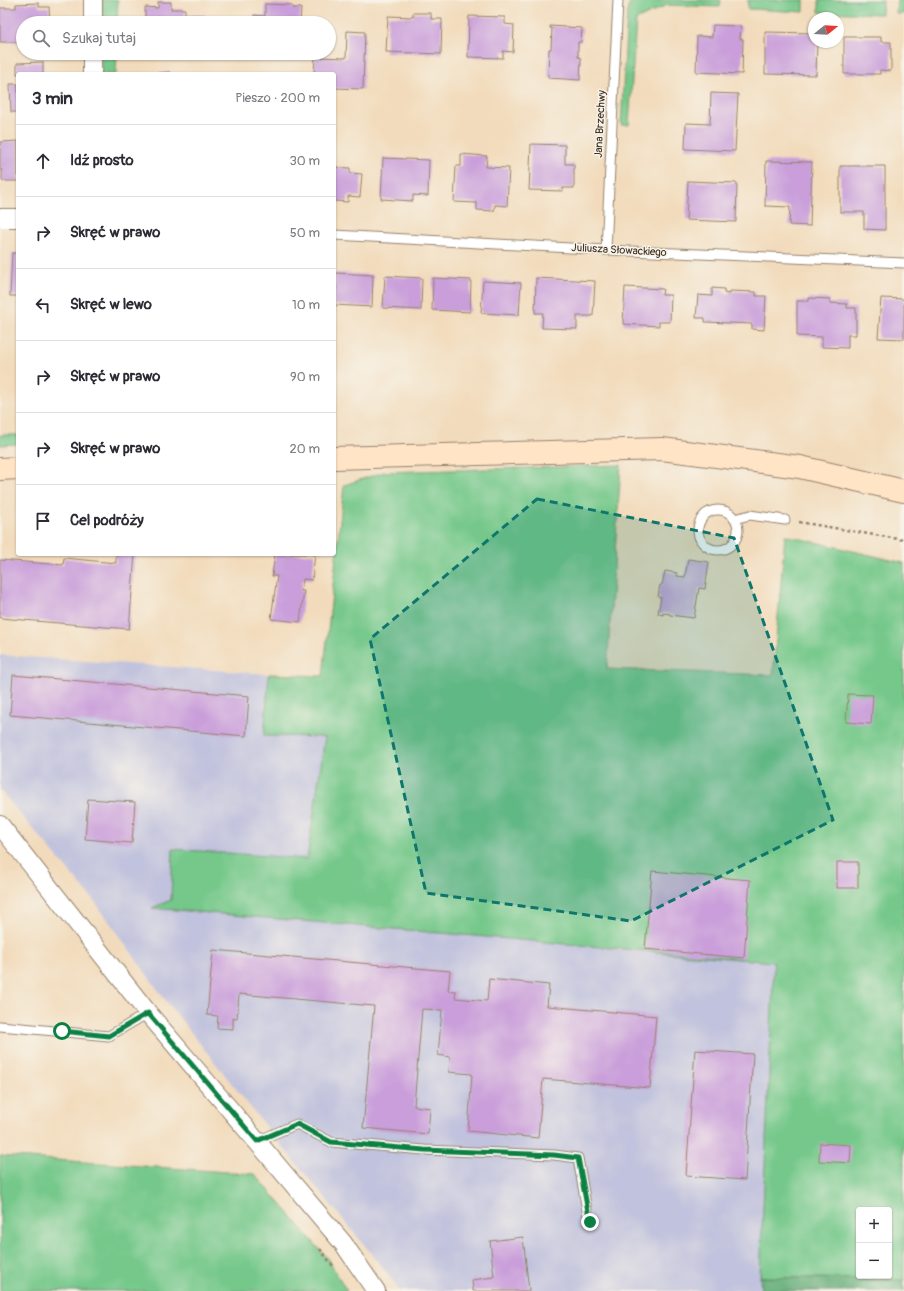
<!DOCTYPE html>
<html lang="pl">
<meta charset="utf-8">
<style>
body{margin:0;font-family:Pangolin,sans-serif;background:#f7f7f7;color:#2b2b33}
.controls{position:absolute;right:12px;bottom:12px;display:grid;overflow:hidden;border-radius:4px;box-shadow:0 1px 3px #0004}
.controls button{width:36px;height:36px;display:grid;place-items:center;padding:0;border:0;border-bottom:1px solid #e1e1e2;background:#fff;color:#2b2b33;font:20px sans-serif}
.compass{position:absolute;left:808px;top:12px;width:36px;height:36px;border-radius:50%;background:#fff;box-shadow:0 1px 3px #0004;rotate:72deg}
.stop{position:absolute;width:12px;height:12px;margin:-9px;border:3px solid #0b8043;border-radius:50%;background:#fff}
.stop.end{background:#0b8043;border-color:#fff;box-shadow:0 1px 4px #0008}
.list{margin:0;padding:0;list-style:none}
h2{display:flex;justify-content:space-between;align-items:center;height:52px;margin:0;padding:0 16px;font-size:17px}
h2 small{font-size:13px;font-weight:400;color:#7c7c81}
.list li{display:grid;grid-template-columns:26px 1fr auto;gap:12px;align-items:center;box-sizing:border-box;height:72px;padding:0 16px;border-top:1px solid #e1e1e2}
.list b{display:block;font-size:15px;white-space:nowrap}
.list em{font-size:13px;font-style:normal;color:#7c7c81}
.icon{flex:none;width:22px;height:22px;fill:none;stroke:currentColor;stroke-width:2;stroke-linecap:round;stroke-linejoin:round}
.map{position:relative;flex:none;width:904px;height:1291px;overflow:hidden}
.search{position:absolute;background:#fff;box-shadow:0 1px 3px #0004;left:16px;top:16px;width:320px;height:44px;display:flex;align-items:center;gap:10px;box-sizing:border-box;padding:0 14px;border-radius:22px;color:#7c7c81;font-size:15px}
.panel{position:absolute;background:#fff;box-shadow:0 1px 3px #0004;left:16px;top:72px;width:320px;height:484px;border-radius:4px}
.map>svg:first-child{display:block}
.industrial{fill:#c1c2dd}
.green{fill:#75c88a;stroke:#587954;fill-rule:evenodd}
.forest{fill:#60ac76;stroke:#4e6b4a}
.building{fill:#c99eda}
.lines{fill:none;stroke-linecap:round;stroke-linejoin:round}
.lane-casing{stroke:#96826d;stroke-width:11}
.street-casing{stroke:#96826d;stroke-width:20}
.secondary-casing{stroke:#96826d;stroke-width:24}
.path{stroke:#96826d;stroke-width:2.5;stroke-dasharray:3 3;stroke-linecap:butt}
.lane{stroke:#fff;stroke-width:9}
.street{stroke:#fff;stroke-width:18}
.secondary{stroke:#ffe4c6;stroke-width:22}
.route{stroke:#0b8043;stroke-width:5}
.marked{fill:#0f766e;fill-opacity:0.2;stroke:#0f766e;stroke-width:3;stroke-dasharray:8 5;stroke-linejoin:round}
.labels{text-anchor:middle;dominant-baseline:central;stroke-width:3;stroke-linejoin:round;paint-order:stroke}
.street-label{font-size:11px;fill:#3b2a1e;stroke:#f7f3e8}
</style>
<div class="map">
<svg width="904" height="1291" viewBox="0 0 904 1291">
<rect width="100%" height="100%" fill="#f7f3e8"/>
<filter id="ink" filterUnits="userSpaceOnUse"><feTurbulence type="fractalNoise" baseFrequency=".025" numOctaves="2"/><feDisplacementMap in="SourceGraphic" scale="8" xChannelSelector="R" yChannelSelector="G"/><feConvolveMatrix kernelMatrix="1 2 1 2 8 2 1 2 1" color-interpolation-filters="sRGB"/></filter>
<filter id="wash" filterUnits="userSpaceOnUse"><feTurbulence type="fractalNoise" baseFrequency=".012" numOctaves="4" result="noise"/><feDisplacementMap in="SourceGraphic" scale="16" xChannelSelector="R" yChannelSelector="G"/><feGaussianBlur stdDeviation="0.9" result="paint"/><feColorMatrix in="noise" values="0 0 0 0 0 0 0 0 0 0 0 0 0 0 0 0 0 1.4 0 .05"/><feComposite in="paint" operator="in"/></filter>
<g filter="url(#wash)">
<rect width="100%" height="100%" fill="#f2dbbc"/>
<polygon class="industrial" points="0,655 269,674 264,736 325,737 307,859 173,849 171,900 153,908 774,962 760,1277 761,1291 400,1291 381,1265 271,1133 163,997 96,903 0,790"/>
<g class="green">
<polygon points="102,0 118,0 117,23 102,23"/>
<polygon points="632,0 721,0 720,7 667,5 636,20 629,125 621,125 627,14 628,7"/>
<polygon points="748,0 804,0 804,12 748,9"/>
<polygon points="819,0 883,0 882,14 819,12"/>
<polygon points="897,0 904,0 904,14 896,14"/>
<polygon points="101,53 117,53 116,74 101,74"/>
<polygon points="0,435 18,435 18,444 0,445"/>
<path d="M621,465L607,669L773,675L785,535L904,563V1280L760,1277L774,962L152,908L171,900L173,849L307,859L325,737L264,736L269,674L323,676L344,485L384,472ZM859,1210H889V1276H859Z"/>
<polygon points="0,1156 255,1174 327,1258 347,1291 0,1291"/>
</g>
<polygon class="forest" points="760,1277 904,1280 904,1291 761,1291"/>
<g id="blocks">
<g class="building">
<polygon points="158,2 171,2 171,9 185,9 185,15 205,15 205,23 145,23 145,7 158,8"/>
<polygon points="39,3 39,7 49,7 50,23 23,23 23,42 0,42 0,8 16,8 16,4"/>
<polygon points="265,4 292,5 292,8 301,8 300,23 253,23 254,15 265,16"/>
<polygon points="413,13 431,13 431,19 442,19 441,54 386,52 388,16 413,17"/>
<polygon points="469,16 505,17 505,24 514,25 513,52 503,51 503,58 468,57"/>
<polygon points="713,25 741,26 740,39 743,39 742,74 696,72 697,36 712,37"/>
<polygon points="550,26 582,28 581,42 578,42 578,57 581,58 580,80 548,78 549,49 551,49 552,28 550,28"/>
<polygon points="347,31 365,32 363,89 334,88 334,74 314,74 315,57 346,58"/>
<polygon points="765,32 814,33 814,42 817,42 816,75 765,74"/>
<polygon points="844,37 881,37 881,42 891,42 891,71 880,70 880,74 844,74"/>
<polygon points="43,62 43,74 17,74 17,63"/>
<polygon points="170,72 171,74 158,74 158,73"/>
<polygon points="10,84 18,84 18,112 11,112"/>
<polygon points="711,93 738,94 735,151 685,149 686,123 710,124"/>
<polygon points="18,141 18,181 2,181 2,170 0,170 0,142"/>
<polygon points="531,144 565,145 565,164 574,164 574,188 563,188 563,191 529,190"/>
<polygon points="461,154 487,156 486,167 509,168 507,206 495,205 494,211 477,210 477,203 454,202 456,166 461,166"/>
<polygon points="383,158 429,160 428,196 413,195 413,201 381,199"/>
<polygon points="766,161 812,162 810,226 789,225 790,207 765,206"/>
<polygon points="840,166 885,166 885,230 864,229 864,212 840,212"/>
<polygon points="334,167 350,168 350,173 362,174 360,197 348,196 348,202 334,201"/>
<polygon points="688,181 737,183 736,222 686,220"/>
<polygon points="12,253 18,253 18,296 10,296"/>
<polygon points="336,273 373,275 372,307 334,305"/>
<polygon points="385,276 422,278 421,310 383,308"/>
<polygon points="433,278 471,280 470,312 432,310"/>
<polygon points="536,278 595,281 593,316 577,316 577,329 542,328 543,313 535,313"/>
<polygon points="483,281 521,283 519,315 481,313"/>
<polygon points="625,287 663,289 662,295 671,295 670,322 659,322 659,326 623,324"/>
<polygon points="712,288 724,289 724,293 729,294 729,291 756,292 756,296 766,296 764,330 752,329 752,324 705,322 705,318 696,318 698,295 712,296"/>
<polygon points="809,298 830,299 830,303 847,304 847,308 856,308 856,335 848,335 848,348 822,347 822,337 797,336 797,301 809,301"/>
<polygon points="881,298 904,299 904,339 878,338"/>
<polygon points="116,554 135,554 129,629 0,618 0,560 63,565 64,558 116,563"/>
<polygon points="275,554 315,554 312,580 303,579 301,591 304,591 300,622 271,619 277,576 272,576"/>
<polygon points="688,559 709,562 705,589 699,588 694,618 670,615 670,614 663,613 663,615 658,614 661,597 658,597 660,585 662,585 665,571 677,573 677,576 685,577"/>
<polygon points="13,675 249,696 246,736 10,715"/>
<polygon points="848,694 873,695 871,724 846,722"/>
<polygon points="88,799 135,802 132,843 85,839"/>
<rect x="837" y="862" width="21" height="26"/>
<polygon points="652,871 750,880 744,958 645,949"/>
<polygon points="213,950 450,971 448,991 456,991 455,998 487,1001 489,979 549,985 547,1006 656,1016 650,1088 543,1079 538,1138 468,1131 472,1074 449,1072 450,1057 438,1055 442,1010 422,1009 414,1106 430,1108 428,1134 363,1128 374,1006 239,994 237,1018 233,1018 233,1029 217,1028 218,1016 207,1015"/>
<polygon points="695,1050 753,1054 745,1180 686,1176"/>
<polygon points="820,1143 851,1145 850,1163 819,1161"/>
<polygon points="523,1237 529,1291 473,1291 472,1280 494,1277 490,1241"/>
</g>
</g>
</g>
<g filter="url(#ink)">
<use href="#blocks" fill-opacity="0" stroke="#96826d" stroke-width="1"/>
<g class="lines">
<g class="lane-casing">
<g id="lane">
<polyline points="334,235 606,250 904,263"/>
<polyline points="606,250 618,0"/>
<circle cx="718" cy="530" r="20"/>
<polyline points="734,519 750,515 785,520"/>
<polyline points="0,1026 109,1036 148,1013"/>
<polyline points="257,1141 297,1124 331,1142 424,1150 554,1155 578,1158 589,1222"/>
</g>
</g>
<g class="street-casing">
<g id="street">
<polyline points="93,23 93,0"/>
<polyline points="92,74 92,53"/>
<polyline points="0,218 18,218"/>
<polyline points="0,825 148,1013 343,1243 376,1291"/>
</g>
</g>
<g class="secondary-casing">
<g id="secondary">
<polyline points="334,458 662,449 800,467 904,491"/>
<polyline points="0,469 18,468"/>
</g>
</g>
<g class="path">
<polyline points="799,522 904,540"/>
<polyline points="320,1249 333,1266"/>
</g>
<use href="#lane" class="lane"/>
<use href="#street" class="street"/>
<use href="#secondary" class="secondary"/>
</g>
</g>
<g class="lines" filter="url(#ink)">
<polyline class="route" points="62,1031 109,1036 148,1013 257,1141 297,1124 331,1142 424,1150 554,1155 578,1158 590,1222"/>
</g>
<path class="marked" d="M537,499L734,538L833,820L631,921L426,893L370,639Z"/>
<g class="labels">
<g class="street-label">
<text transform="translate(600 124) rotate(-87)">Jana Brzechwy</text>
<text transform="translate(619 250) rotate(3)">Juliusza Słowackiego</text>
</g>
</g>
</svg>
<div class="controls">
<button>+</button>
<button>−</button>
</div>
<svg class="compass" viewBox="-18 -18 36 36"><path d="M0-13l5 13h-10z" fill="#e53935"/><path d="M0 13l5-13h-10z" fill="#7c7c81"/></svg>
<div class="stop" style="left:62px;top:1031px"></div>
<div class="stop end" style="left:590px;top:1222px"></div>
<div class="search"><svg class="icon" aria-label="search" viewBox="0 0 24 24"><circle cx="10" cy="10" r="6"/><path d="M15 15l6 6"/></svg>Szukaj tutaj</div>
<section class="panel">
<h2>3 min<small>Pieszo · 200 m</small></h2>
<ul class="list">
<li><svg class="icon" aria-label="ahead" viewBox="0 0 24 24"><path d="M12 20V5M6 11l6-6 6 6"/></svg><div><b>Idź prosto</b></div><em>30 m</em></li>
<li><svg class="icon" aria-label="right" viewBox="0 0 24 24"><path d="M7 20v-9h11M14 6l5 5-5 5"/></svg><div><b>Skręć w prawo</b></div><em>50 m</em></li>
<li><svg class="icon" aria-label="left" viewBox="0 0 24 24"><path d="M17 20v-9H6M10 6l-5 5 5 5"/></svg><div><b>Skręć w lewo</b></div><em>10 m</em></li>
<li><svg class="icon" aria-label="right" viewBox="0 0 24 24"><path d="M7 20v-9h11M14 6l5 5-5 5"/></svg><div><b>Skręć w prawo</b></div><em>90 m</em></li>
<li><svg class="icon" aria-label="right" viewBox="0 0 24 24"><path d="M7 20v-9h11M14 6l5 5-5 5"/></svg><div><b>Skręć w prawo</b></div><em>20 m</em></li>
<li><svg class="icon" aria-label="arrive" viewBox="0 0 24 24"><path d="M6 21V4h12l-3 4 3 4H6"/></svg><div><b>Cel podróży</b></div></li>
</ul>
</section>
</div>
